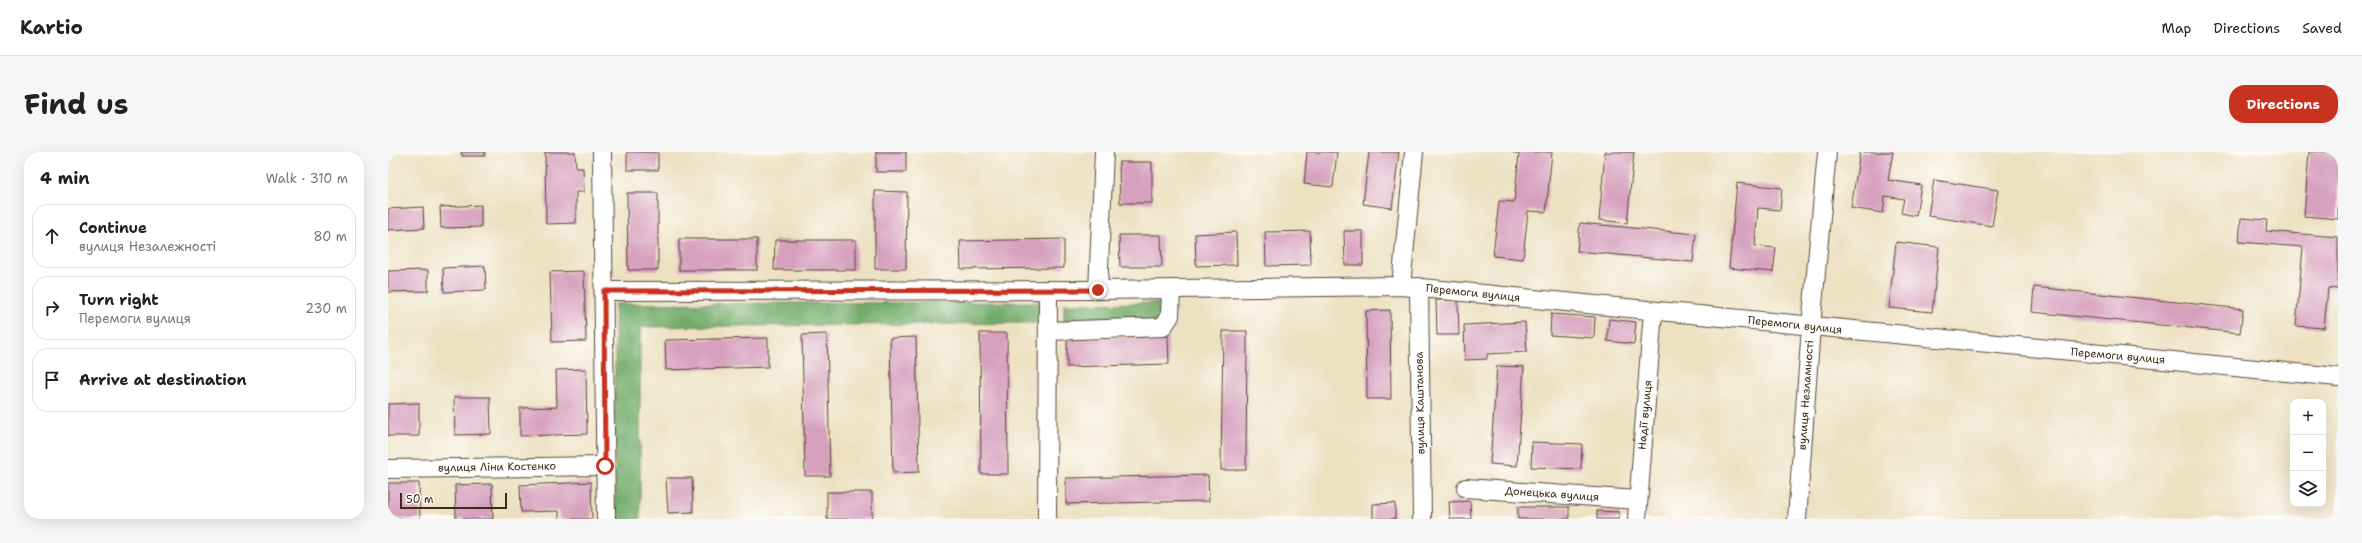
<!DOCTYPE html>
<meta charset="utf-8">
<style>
body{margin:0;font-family:"Shantell Sans",sans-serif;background:#f6f6f6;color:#202124}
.controls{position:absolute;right:12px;bottom:12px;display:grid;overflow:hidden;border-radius:8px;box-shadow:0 4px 16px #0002}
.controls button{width:36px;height:36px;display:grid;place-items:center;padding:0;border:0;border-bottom:1px solid #e0e0e0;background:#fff;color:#202124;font:20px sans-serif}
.scale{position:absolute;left:12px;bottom:10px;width:107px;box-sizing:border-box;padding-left:4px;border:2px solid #3b2a1e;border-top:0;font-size:11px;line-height:14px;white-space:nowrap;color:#3b2a1e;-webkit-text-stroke:3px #fdfcf7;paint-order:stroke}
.stop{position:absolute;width:12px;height:12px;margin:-9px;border:3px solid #c8321e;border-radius:50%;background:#fff}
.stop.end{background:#c8321e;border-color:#fff;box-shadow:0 1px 4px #0008}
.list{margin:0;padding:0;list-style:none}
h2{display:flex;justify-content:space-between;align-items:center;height:52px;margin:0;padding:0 16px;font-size:17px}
h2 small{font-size:13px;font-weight:400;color:#757577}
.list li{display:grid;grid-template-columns:26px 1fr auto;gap:12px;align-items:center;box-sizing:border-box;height:64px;margin:0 8px 8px;padding:0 8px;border:1px solid #e0e0e0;border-radius:16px}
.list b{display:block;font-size:15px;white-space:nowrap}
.list p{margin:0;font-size:13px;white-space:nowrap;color:#757577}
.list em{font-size:13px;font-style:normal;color:#757577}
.icon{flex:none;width:22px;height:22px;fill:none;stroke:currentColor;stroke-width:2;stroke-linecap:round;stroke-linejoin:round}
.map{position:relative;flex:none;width:1950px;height:367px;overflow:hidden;border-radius:16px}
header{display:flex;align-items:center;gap:24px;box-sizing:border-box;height:56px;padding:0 20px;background:#fff;border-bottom:1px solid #e0e0e0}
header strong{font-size:19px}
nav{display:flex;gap:22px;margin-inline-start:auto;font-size:14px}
.intro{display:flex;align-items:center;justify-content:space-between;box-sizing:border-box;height:96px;padding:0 24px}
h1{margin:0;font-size:28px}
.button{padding:10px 18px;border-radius:16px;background:#c8321e;color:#fff;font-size:14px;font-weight:700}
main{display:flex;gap:24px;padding:0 24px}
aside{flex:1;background:#fff;border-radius:16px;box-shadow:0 4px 16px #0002}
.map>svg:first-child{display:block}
.forest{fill:#72ac6b;stroke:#566b44}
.building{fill:#d7a1be}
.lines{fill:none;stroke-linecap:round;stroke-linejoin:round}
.minor-casing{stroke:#564537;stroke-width:20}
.minor{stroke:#fff;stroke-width:18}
.route{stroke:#c8321e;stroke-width:5}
.labels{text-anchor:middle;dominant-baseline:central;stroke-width:3;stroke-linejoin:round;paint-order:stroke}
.street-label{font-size:11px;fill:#3b2a1e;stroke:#fdfcf7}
</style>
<header>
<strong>Kartio</strong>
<nav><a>Map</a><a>Directions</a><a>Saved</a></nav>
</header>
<div class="intro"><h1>Find us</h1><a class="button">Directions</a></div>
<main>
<aside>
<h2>4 min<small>Walk · 310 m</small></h2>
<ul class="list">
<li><svg class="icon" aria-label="ahead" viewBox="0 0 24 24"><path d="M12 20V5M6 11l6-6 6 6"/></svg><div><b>Continue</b><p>вулиця Незалежності</p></div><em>80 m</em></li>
<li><svg class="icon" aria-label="right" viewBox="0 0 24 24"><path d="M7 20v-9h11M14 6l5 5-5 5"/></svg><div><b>Turn right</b><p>Перемоги вулиця</p></div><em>230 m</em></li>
<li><svg class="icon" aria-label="arrive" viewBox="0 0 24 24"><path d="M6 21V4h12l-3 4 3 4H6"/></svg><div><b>Arrive at destination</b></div></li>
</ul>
</aside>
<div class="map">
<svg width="1950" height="367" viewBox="0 0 1950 367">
<rect width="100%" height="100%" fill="#fdfcf7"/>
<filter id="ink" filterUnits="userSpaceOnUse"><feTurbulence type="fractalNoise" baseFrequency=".025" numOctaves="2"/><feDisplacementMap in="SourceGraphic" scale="8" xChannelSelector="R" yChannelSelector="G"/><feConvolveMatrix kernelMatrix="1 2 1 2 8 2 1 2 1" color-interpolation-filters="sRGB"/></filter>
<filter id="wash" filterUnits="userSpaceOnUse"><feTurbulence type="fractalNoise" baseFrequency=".012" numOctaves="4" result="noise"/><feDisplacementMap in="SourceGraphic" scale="16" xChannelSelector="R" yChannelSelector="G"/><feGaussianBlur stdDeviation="0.9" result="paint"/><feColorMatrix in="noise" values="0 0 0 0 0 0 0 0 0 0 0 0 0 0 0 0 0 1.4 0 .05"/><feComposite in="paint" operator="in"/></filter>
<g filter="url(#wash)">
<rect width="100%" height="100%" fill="#ede1c2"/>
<g class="forest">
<polygon points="653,150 653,171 252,175 252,367 227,367 227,152"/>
<polygon points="775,151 773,169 676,172 676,152"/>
</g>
<g id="blocks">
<g class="building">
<polygon points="73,0 97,0 97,4 74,4"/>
<polygon points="157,0 187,0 188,16 195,16 196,40 188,40 188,71 158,72"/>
<rect x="239" y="0" width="31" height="18"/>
<rect x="488" y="0" width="30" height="20"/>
<polygon points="919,0 949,0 945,35 916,32"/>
<polygon points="981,0 1011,0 1004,56 975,52"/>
<polygon points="1124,0 1164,0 1158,60 1140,59 1135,107 1105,104 1111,49 1126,50 1131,2"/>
<polygon points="1217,0 1246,0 1239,71 1211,68"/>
<polygon points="1472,0 1505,0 1500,28 1533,33 1528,64 1513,61 1516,47 1497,44 1495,61 1463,56"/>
<polygon points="1921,0 1950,0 1950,67 1916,64"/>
<polygon points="731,10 764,10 764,51 732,51"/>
<polygon points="1546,28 1610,38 1604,74 1540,64"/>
<polygon points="1349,31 1394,36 1392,58 1370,56 1367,94 1388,96 1385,120 1341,116"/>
<polygon points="487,39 519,40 518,117 487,117"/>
<polygon points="239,41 270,41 270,118 240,118"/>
<polygon points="93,53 93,75 53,76 52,55"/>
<polygon points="35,55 36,76 0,78 0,57"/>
<polygon points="1853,66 1879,68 1878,79 1950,85 1950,137 1940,136 1936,176 1908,174 1915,95 1851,90"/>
<polygon points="1192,71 1308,82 1305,110 1189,99"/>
<polygon points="922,79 923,113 878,114 877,80"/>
<polygon points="956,79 975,79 975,113 957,113"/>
<polygon points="848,80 849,113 808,114 807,82"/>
<polygon points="731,83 773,83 774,115 732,115"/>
<rect x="291" y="87" width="78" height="31"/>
<polygon points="676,87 676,116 573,117 572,89"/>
<polygon points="387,88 468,88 468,118 386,118"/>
<polygon points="1508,90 1551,95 1544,160 1501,156"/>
<polygon points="97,114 98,138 56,140 55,116"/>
<polygon points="40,118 40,139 0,140 0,119"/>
<polygon points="196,119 198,189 164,190 162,120"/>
<polygon points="1646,135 1855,157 1852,181 1644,160"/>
<polygon points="1048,148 1070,148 1071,183 1049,183"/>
<polygon points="1002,158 1003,247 979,247 978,159"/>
<polygon points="1163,162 1207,165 1206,186 1162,183"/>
<polygon points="1221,167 1248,170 1246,192 1219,189"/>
<polygon points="1137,170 1139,200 1099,202 1099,207 1077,208 1076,173"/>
<polygon points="835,179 859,179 858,318 833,318"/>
<polygon points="592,181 619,181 620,322 593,322"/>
<polygon points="439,182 442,324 417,324 414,183"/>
<polygon points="780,184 781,212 679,215 679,187"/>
<polygon points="528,185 531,320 505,321 502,186"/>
<polygon points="380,186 380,215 278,218 277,188"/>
<polygon points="1109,214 1136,215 1129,314 1102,312"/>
<polygon points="198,217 199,282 132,284 132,256 169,255 168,218"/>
<polygon points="66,245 102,245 103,282 67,283"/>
<polygon points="31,251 31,284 0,284 0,252"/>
<polygon points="1144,290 1194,292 1193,317 1143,315"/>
<polygon points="820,323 821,349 678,352 678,326"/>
<polygon points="278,326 304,326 305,360 280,361"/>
<polygon points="203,330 204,367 171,367 171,359 133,360 132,333"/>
<polygon points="0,331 31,331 32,367 0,367"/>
<polygon points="104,332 105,367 68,367 67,333"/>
<rect x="439" y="340" width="45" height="27"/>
<polygon points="1082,349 1083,367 1062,367 1061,350"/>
<polygon points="1007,351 1007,367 985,367 985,352"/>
<rect x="1130" y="355" width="51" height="12"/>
<polygon points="1209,359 1231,360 1231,367 1209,367"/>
</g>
</g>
</g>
<g filter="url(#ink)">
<use href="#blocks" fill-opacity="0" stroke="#564537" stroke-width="1"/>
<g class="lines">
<g class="minor-casing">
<g id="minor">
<polyline points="214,0 218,367"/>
<polyline points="1013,134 1026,0"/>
<polyline points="1031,135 1034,367"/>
<polyline points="710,138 716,0"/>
<polyline points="216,139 710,138 1013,134 1950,225"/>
<polyline points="660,179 775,175 782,164 783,137"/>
<polyline points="0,317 217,314"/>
<polyline points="1078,336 1250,348"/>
<polyline points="659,367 660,138"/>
<polyline points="1249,367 1265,159"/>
<polyline points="1409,367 1423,175 1439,0"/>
</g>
</g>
<use href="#minor" class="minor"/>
</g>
</g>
<g class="lines" filter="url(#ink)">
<polyline class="route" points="217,314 216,139 710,138"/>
</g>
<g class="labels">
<g class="street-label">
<text transform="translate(1085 141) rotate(6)">Перемоги вулиця</text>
<text transform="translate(1407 173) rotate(6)">Перемоги вулиця</text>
<text transform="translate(1730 204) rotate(5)">Перемоги вулиця</text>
<text transform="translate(1418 243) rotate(-86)">вулиця Незламності</text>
<text transform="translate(1032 251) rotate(-91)">вулиця Каштанова</text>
<text transform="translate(1257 263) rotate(-85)">Надії вулиця</text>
<text transform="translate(109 315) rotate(-1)">вулиця Ліни Костенко</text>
<text transform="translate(1164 342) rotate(4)">Донецька вулиця</text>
</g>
</g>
</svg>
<div class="controls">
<button>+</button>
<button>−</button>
<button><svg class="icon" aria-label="layers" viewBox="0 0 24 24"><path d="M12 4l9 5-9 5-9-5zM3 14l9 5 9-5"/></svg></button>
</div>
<div class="scale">50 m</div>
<div class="stop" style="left:217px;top:314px"></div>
<div class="stop end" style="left:710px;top:138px"></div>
</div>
</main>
